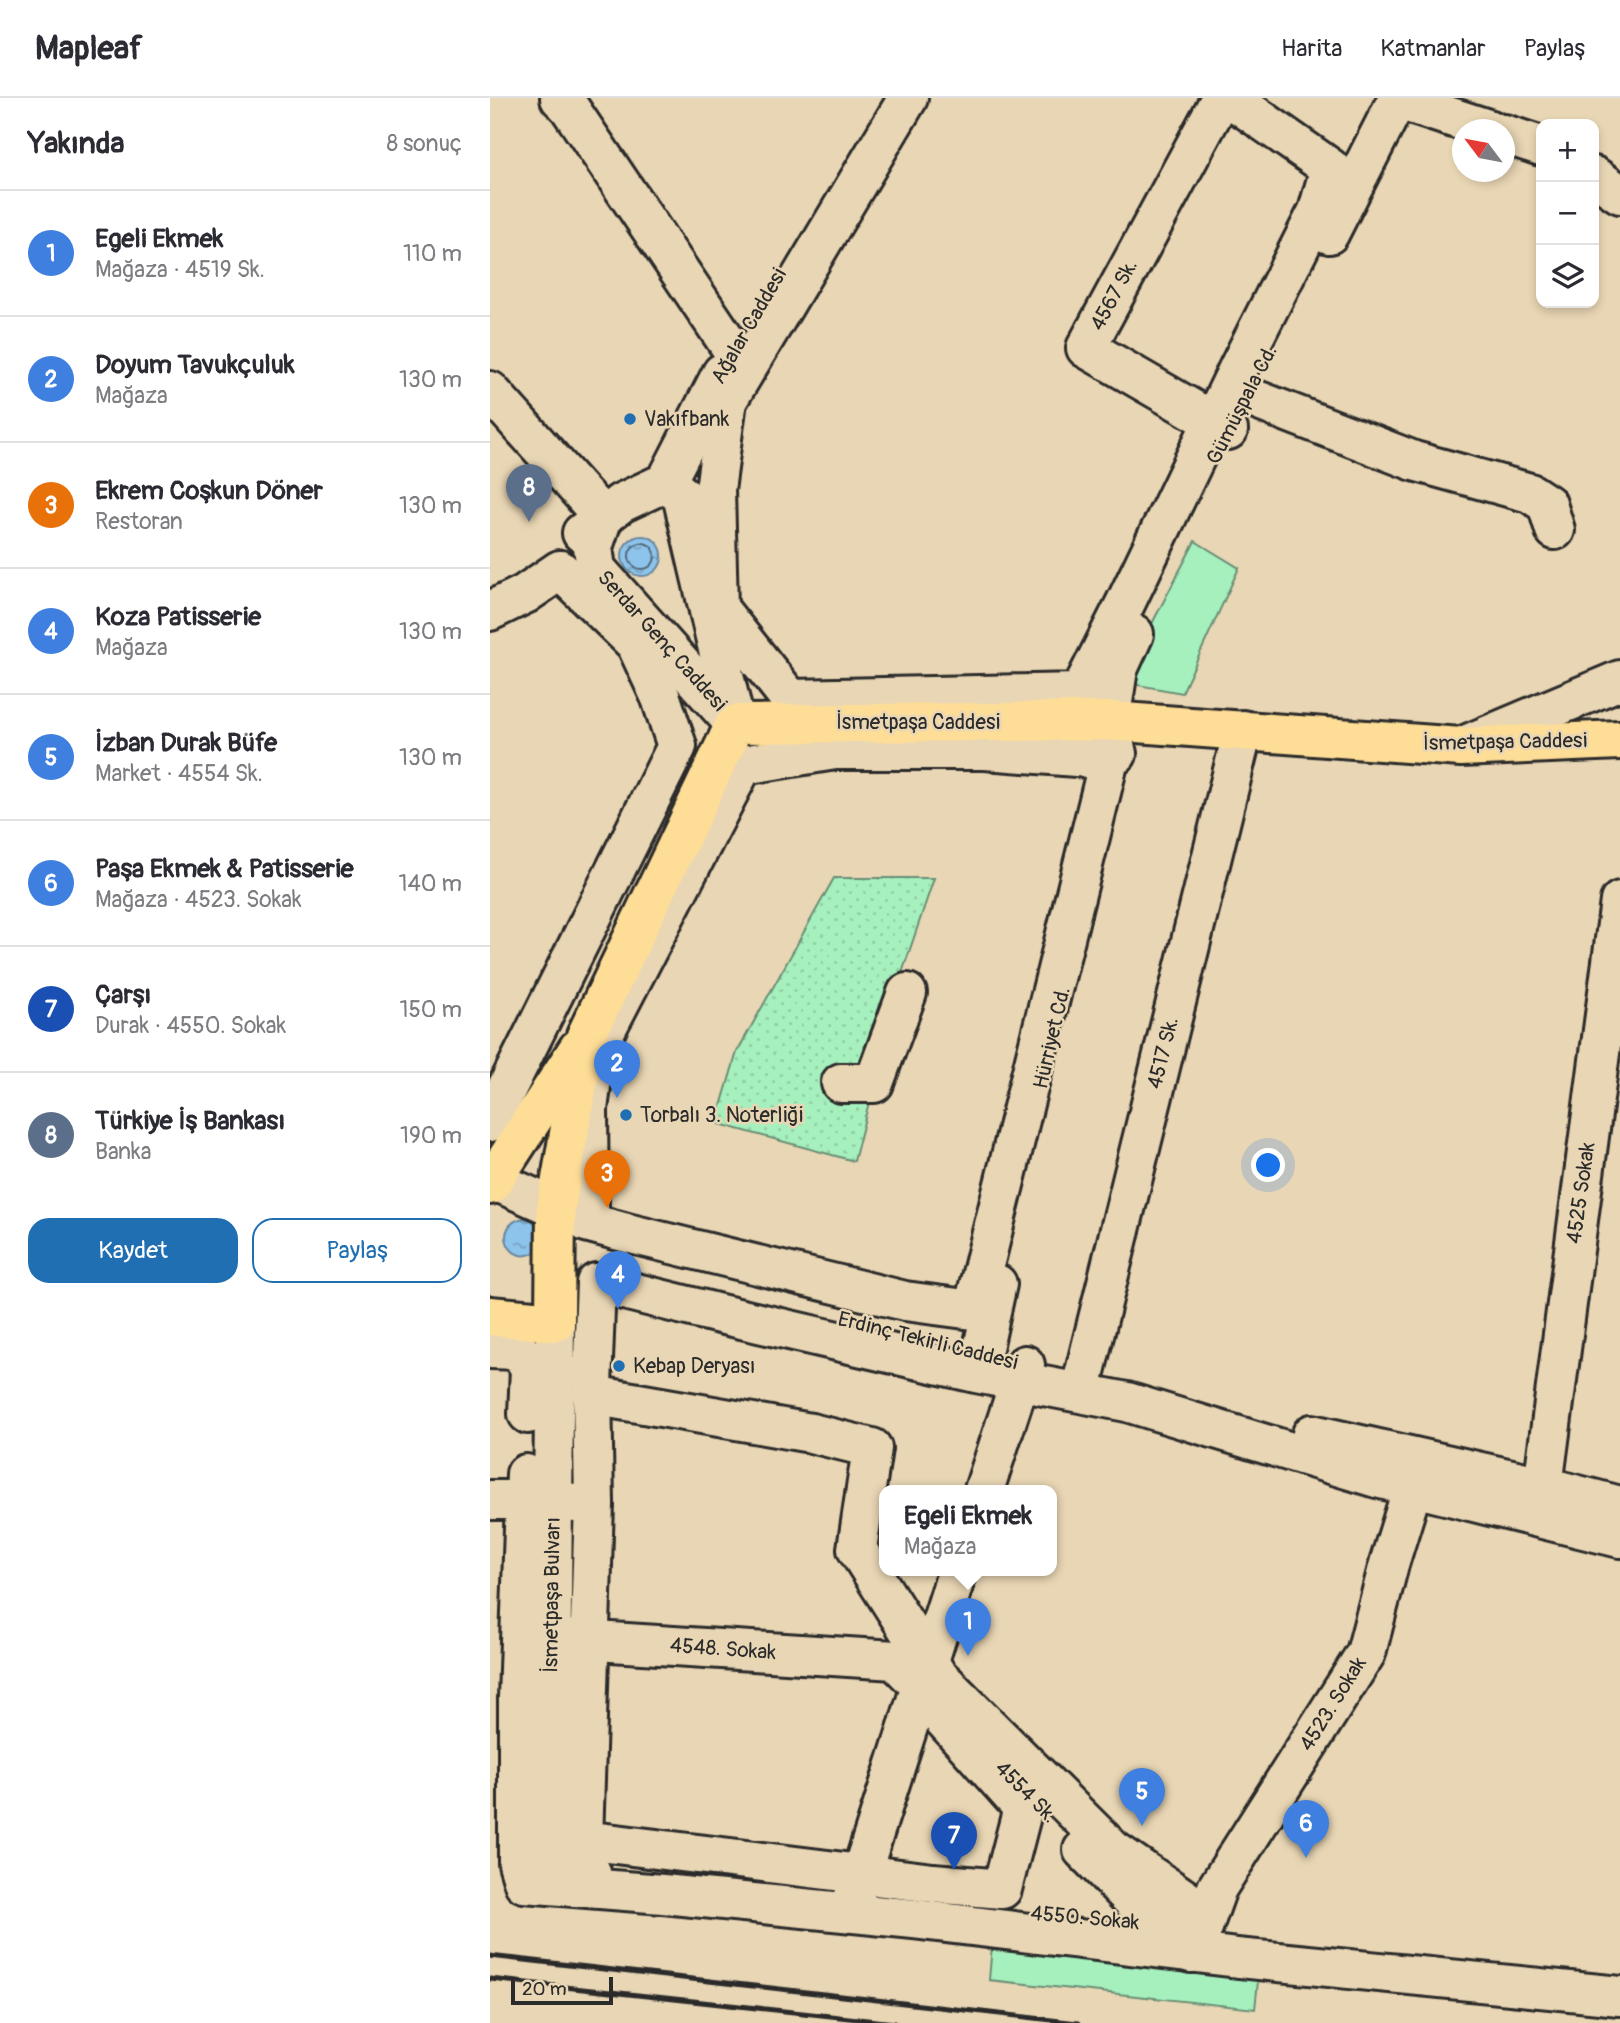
<!DOCTYPE html>
<html lang="tr">
<meta charset="utf-8">
<style>
body{margin:0;font-family:Pangolin,sans-serif;background:#f7f7f7;color:#2b2b33}
.controls{position:absolute;right:21px;top:21px;display:grid;overflow:hidden;border-radius:14px;box-shadow:0 4px 10px #0003}
.controls button{width:63px;height:63px;display:grid;place-items:center;padding:0;border:0;border-bottom:2px solid #e1e1e2;background:#fff;color:#2b2b33;font:35px sans-serif}
.compass{position:absolute;left:962px;top:21px;width:63px;height:63px;border-radius:50%;background:#fff;box-shadow:0 4px 10px #0003;rotate:302deg}
.scale{position:absolute;left:21px;bottom:18px;width:102px;box-sizing:border-box;padding-left:7px;border:4px solid #2b2b2b;border-top:0;font-size:19px;line-height:24px;white-space:nowrap;color:#2b2b2b;-webkit-text-stroke:5px #e9d6b4;paint-order:stroke}
.you{position:absolute;left:779px;top:1068px;width:24px;height:24px;margin:-18px;border:5px solid #fff;border-radius:50%;background:#1a73e8;box-shadow:0 0 0 10px #1a73e833}
.badge{display:grid;place-items:center;width:46px;height:46px;border-radius:50%;background:#1f6fb2;color:#fff;font-size:23px;font-weight:700}
.pin{position:absolute;translate:-50% -58px;filter:drop-shadow(0 2px 4px #0008)}
.pin::after{content:'';position:absolute;top:37px;width:24px;height:21px;background:inherit;clip-path:polygon(0 0,100% 0,50% 100%)}
.popup{position:absolute;left:389px;top:1387px;width:178px;height:91px;box-sizing:border-box;display:grid;place-content:center;border-radius:14px;background:#fff;filter:drop-shadow(0 2px 5px #0005);font-size:23px;white-space:nowrap;color:#7c7c81}
.popup b{font-size:26px;color:#2b2b33}
.popup::after{content:'';position:absolute;left:50%;top:100%;margin-left:-14px;border:14px solid transparent;border-top-color:#fff}
.list{margin:0;padding:0;list-style:none}
h2{display:flex;justify-content:space-between;align-items:center;height:91px;margin:0;padding:0 28px;font-size:30px}
h2 small{font-size:23px;font-weight:400;color:#7c7c81}
.list li{display:grid;grid-template-columns:46px 1fr auto;gap:21px;align-items:center;box-sizing:border-box;height:126px;padding:0 28px;border-top:2px solid #e1e1e2}
.list b{display:block;font-size:26px;white-space:nowrap}
.list p{margin:0;font-size:23px;white-space:nowrap;color:#7c7c81}
.list em{font-size:23px;font-style:normal;color:#7c7c81}
.actions{display:flex;gap:14px;padding:21px 28px}
.actions a{flex:1;padding:16px 0;border:2px solid #1f6fb2;border-radius:21px;text-align:center;font-size:24px;color:#1f6fb2}
.actions .main{background:#1f6fb2;color:#fff}
.icon{flex:none;width:38px;height:38px;fill:none;stroke:currentColor;stroke-width:2;stroke-linecap:round;stroke-linejoin:round}
.map{position:relative;flex:none;width:1130px;height:1925px;overflow:hidden}
header{display:flex;align-items:center;gap:42px;box-sizing:border-box;height:98px;padding:0 35px;background:#fff;border-bottom:2px solid #e1e1e2}
header strong{font-size:33px}
nav{display:flex;gap:38px;margin-inline-start:auto;font-size:24px}
main{display:flex}
aside{flex:1;background:#fff}
.map>svg:first-child{display:block}
.green{fill:#a6f0be;stroke:#688e74;stroke-width:2}
.park{fill:url(#park-dots);stroke:#688e74;stroke-width:2}
.water{fill:url(#water-ripples);stroke:#66879e;stroke-width:2}
.lines{fill:none;stroke-linecap:round;stroke-linejoin:round}
.shore{stroke:#526878;stroke-width:2}
.minor-casing{stroke:#2b2b2b;stroke-width:44}
.major-casing{stroke:#2b2b2b;stroke-width:44}
.minor{stroke:#e9d6b4;stroke-width:38}
.major{stroke:#fedd96;stroke-width:38}
.rail{stroke:#2b2b2b;stroke-width:5}
.poi-dot{fill:#1f6fb2;stroke:#e9d6b4;stroke-width:2.5}
.labels{text-anchor:middle;dominant-baseline:central;stroke-width:5;stroke-linejoin:round;paint-order:stroke}
.street-label{font-size:21px;fill:#2b2b2b;stroke:#e9d6b4}
.poi-label{font-size:21px;fill:#2b2b2b;stroke:#e9d6b4;text-anchor:start}
</style>
<header>
<strong>Mapleaf</strong>
<nav><a>Harita</a><a>Katmanlar</a><a>Paylaş</a></nav>
</header>
<main>
<aside>
<h2>Yakında<small>8 sonuç</small></h2>
<ul class="list">
<li><span class="badge" style="background:#3f7fe0">1</span><div><b>Egeli Ekmek</b><p>Mağaza · 4519 Sk.</p></div><em>110 m</em></li>
<li><span class="badge" style="background:#3f7fe0">2</span><div><b>Doyum Tavukçuluk</b><p>Mağaza</p></div><em>130 m</em></li>
<li><span class="badge" style="background:#e8710a">3</span><div><b>Ekrem Coşkun Döner</b><p>Restoran</p></div><em>130 m</em></li>
<li><span class="badge" style="background:#3f7fe0">4</span><div><b>Koza Patisserie</b><p>Mağaza</p></div><em>130 m</em></li>
<li><span class="badge" style="background:#3f7fe0">5</span><div><b>İzban Durak Büfe</b><p>Market · 4554 Sk.</p></div><em>130 m</em></li>
<li><span class="badge" style="background:#3f7fe0">6</span><div><b>Paşa Ekmek &amp; Patisserie</b><p>Mağaza · 4523. Sokak</p></div><em>140 m</em></li>
<li><span class="badge" style="background:#1a4fb4">7</span><div><b>Çarşı</b><p>Durak · 4550. Sokak</p></div><em>150 m</em></li>
<li><span class="badge" style="background:#5c6f8a">8</span><div><b>Türkiye İş Bankası</b><p>Banka</p></div><em>190 m</em></li>
</ul>
<div class="actions"><a class="main">Kaydet</a><a>Paylaş</a></div>
</aside>
<div class="map">
<svg width="1130" height="1925" viewBox="0 0 1130 1925">
<defs>
<pattern id="park-dots" width="8" height="8" patternUnits="userSpaceOnUse" patternTransform="scale(1.75)"><rect width="8" height="8" fill="#a6f0be"/><path d="M2 2h.1M6 6h.1" fill="none" stroke="#8fcea3" stroke-width="1.8" stroke-linecap="round"/></pattern>
<pattern id="water-ripples" width="26" height="14" patternUnits="userSpaceOnUse" patternTransform="scale(1.75)"><rect width="26" height="14" fill="#8dc4eb"/><path d="M2 4q2-2 4 0t4 0M15 11q2-2 4 0t4 0" fill="none" stroke="#739fbf"/></pattern>
</defs>
<rect width="100%" height="100%" fill="#e9d6b4"/>
<filter id="ink" filterUnits="userSpaceOnUse"><feTurbulence type="fractalNoise" baseFrequency=".0143" numOctaves="2"/><feDisplacementMap in="SourceGraphic" scale="14" xChannelSelector="R" yChannelSelector="G"/><feConvolveMatrix kernelMatrix="1 2 1 2 8 2 1 2 1" color-interpolation-filters="sRGB"/></filter>
<g filter="url(#ink)">
<g class="green">
<polygon points="705,443 749,470 692,595 642,586 641,566"/>
<polygon points="503,1836 770,1864 765,1911 499,1882"/>
</g>
<polygon class="park" points="344,780 444,780 411,878 364,1063 226,1025 247,954"/>
<g class="water">
<circle cx="152" cy="458" r="20"/>
<path d="M34,1120L41,1122L50,1129L48,1152C20,1173 0,1126 34,1120Z"/>
</g>
<g class="lines">
<circle class="shore" cx="152" cy="458" r="13"/>
<g class="minor-casing">
<g id="minor">
<polyline points="70,0 79,9 244,254"/>
<polyline points="418,0 237,303 225,392 228,510 300,601 590,595 635,506 749,269 828,113 840,70 740,0"/>
<polyline points="731,0 596,250 738,332"/>
<polyline points="908,2 1001,32"/>
<polyline points="1014,36 1051,48"/>
<polyline points="1104,78 1130,96"/>
<polyline points="839,136 908,0"/>
<polyline points="0,293 113,419"/>
<polyline points="756,298 924,363 1040,395 1057,406 1065,432"/>
<polyline points="176,384 232,275"/>
<polyline points="176,384 192,397 244,620"/>
<polyline points="113,419 103,449 106,471 245,626"/>
<polyline points="92,435 131,405 176,384"/>
<polyline points="0,513 35,496 70,472 146,546 171,600 187,648 0,1024"/>
<polyline points="973,648 1130,582"/>
<polygon points="345,652 495,652 599,660 617,670 483,1212 415,1203 137,1135 96,1124 99,1115 98,1011 106,951 253,667"/>
<polyline points="627,656 620,623 628,571 644,536"/>
<polyline points="351,985 384,985 417,895"/>
<polyline points="3,1082 66,1110"/>
<polyline points="65,1224 59,1770 101,1774"/>
<polyline points="0,1251 29,1252 40,1270 38,1316"/>
<polyline points="491,1259 507,1186"/>
<polyline points="594,1278 753,632"/>
<polyline points="102,1297 321,1335 382,1350 367,1451 447,1577 623,1752 696,1802 701,1855"/>
<polyline points="822,1336 1053,1388 1130,1408"/>
<polyline points="1053,1388 1130,803"/>
<polyline points="494,1392 535,1267"/>
<polyline points="0,1402 35,1402 36,1376"/>
<polyline points="104,1406 93,1742 443,1785 512,1791 533,1710 440,1606 457,1587"/>
<polyline points="1130,1440 887,1380 637,1304 486,1275 230,1216 106,1185 102,1288 104,1406 35,1402 28,1600 28,1765 34,1785 173,1796 424,1821 748,1860 1130,1898"/>
<polyline points="74,1541 405,1562 445,1602"/>
<polyline points="593,1752 666,1826"/>
<polyline points="364,1798 468,1472"/>
<polyline points="712,1832 727,1790 876,1555 899,1466 930,1366"/>
</g>
</g>
<g class="major-casing">
<g id="major">
<polyline points="0,1087 88,951"/>
<polyline points="0,1218 65,1224 66,1110 96,938 245,626 620,623 971,649 1130,642"/>
</g>
</g>
<use href="#minor" class="minor"/>
<use href="#major" class="major"/>
<g class="rail">
<polyline points="0,1858 588,1925"/>
<polyline points="0,1881 405,1925"/>
</g>
</g>
</g>
<g class="poi-dot">
<circle cx="140" cy="321" r="7"/>
<circle cx="136" cy="1017" r="7"/>
<circle cx="129" cy="1268" r="7"/>
</g>
<g class="labels">
<g class="street-label">
<text transform="translate(624 197) rotate(-62)">4567 Sk.</text>
<text transform="translate(259 228) rotate(-60)">Ağalar Caddesi</text>
<text transform="translate(752 307) rotate(-63)">Gümüşpala Cd.</text>
<text transform="translate(172 543) rotate(48)">Serdar Genç Caddesi</text>
<text x="428" y="624">İsmetpaşa Caddesi</text>
<text transform="translate(1015 644) rotate(-1)">İsmetpaşa Caddesi</text>
<text transform="translate(562 940) rotate(-77)">Hürriyet Cd.</text>
<text transform="translate(673 955) rotate(-76)">4517 Sk.</text>
<text transform="translate(1091 1095) rotate(-82)">4525 Sokak</text>
<text transform="translate(438 1243) rotate(14)">Erdinç Tekirli Caddesi</text>
<text transform="translate(62 1497) rotate(-89)">İsmetpaşa Bulvarı</text>
<text transform="translate(233 1551) rotate(4)">4548. Sokak</text>
<text transform="translate(843 1606) rotate(-58)">4523. Sokak</text>
<text transform="translate(536 1694) rotate(45)">4554 Sk.</text>
<text transform="translate(595 1820) rotate(5)">4550. Sokak</text>
</g>
<g class="poi-label">
<text x="154" y="321">Vakıfbank</text>
<text x="150" y="1017">Torbalı 3. Noterliği</text>
<text x="143" y="1268">Kebap Deryası</text>
</g>
</g>
</svg>
<div class="controls">
<button>+</button>
<button>−</button>
<button><svg class="icon" aria-label="layers" viewBox="0 0 24 24"><path d="M12 4l9 5-9 5-9-5zM3 14l9 5 9-5"/></svg></button>
</div>
<svg class="compass" viewBox="-18 -18 36 36"><path d="M0-13l5 13h-10z" fill="#e53935"/><path d="M0 13l5-13h-10z" fill="#7c7c81"/></svg>
<div class="scale">20 m</div>
<div class="you"></div>
<div class="pin badge" style="left:478px;top:1558px;background:#3f7fe0">1</div>
<div class="popup"><b>Egeli Ekmek</b>Mağaza</div>
<div class="pin badge" style="left:127px;top:1000px;background:#3f7fe0">2</div>
<div class="pin badge" style="left:117px;top:1110px;background:#e8710a">3</div>
<div class="pin badge" style="left:128px;top:1211px;background:#3f7fe0">4</div>
<div class="pin badge" style="left:652px;top:1728px;background:#3f7fe0">5</div>
<div class="pin badge" style="left:816px;top:1760px;background:#3f7fe0">6</div>
<div class="pin badge" style="left:464px;top:1772px;background:#1a4fb4">7</div>
<div class="pin badge" style="left:39px;top:424px;background:#5c6f8a">8</div>
</div>
</main>
